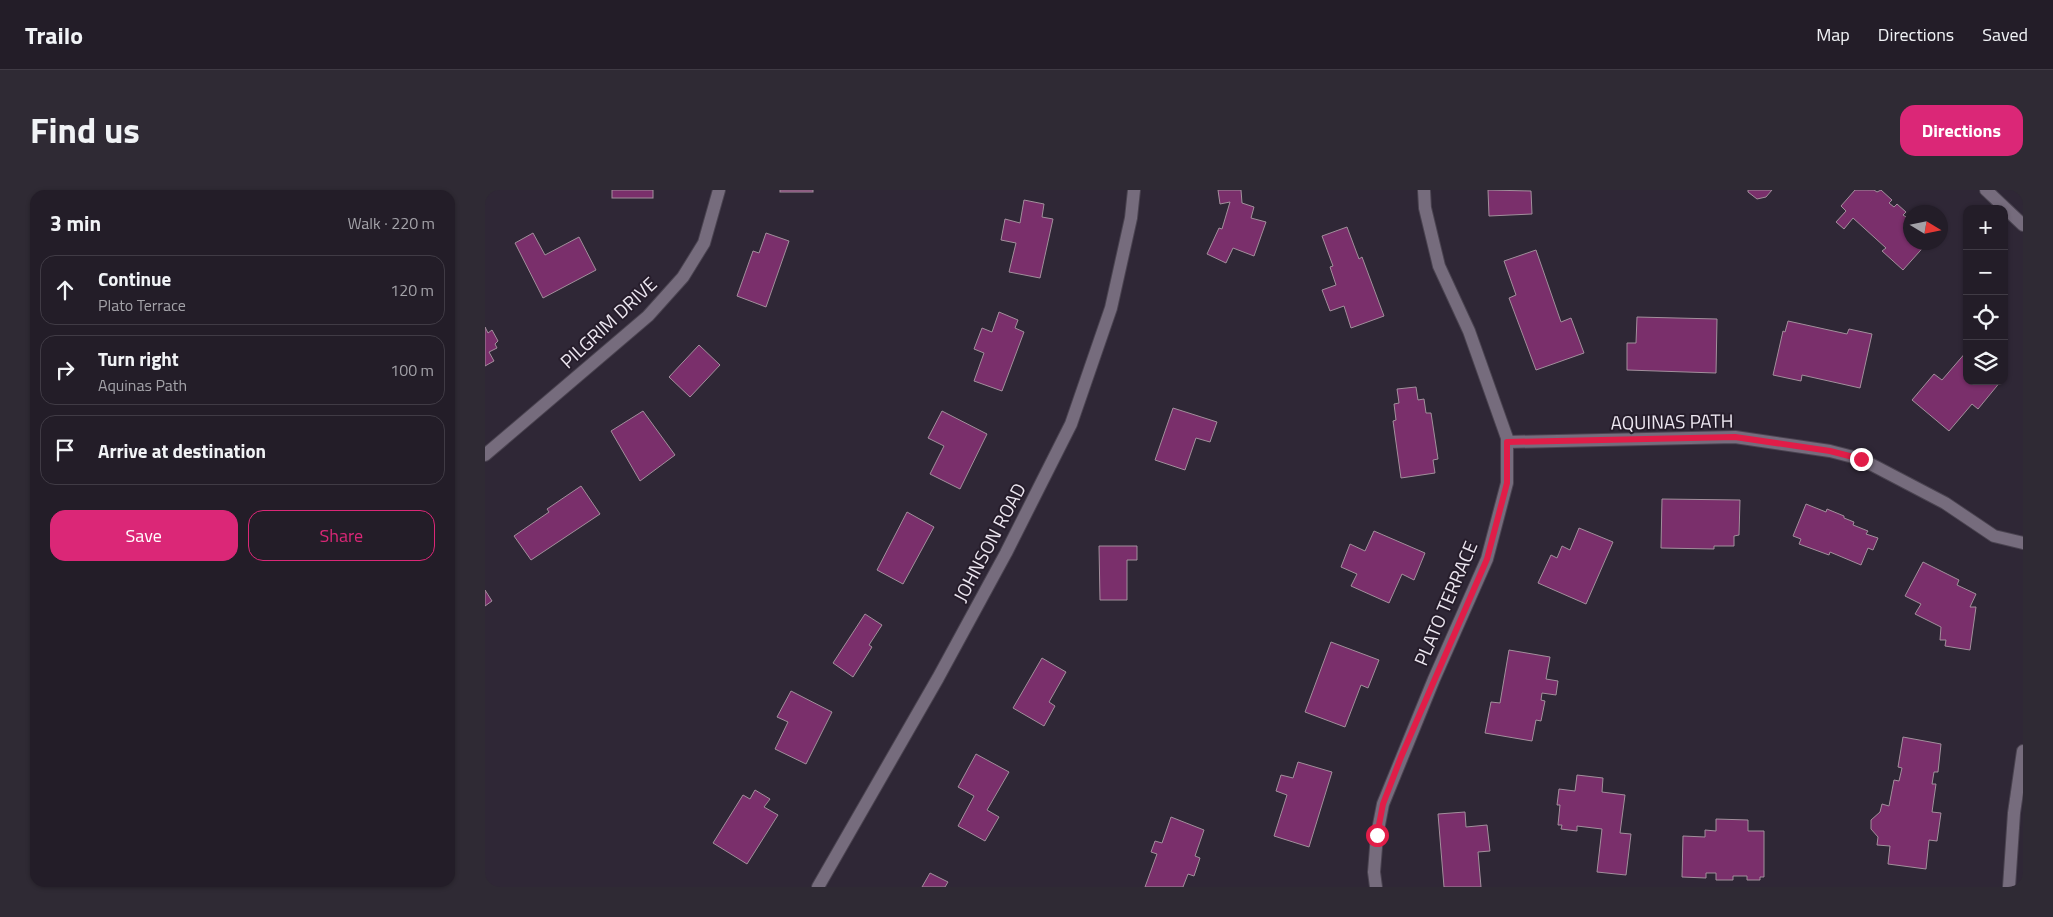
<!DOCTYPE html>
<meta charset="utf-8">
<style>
body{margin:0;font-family:"Titillium Web",sans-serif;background:#2f2a34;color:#f1f3f6}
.controls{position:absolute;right:15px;top:15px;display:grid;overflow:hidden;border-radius:10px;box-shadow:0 1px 4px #0004}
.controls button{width:45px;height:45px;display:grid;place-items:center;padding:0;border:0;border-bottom:1px solid #403b45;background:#231d28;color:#f1f3f6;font:25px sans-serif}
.compass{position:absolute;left:1418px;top:15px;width:45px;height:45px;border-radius:50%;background:#231d28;box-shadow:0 1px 4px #0004;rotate:100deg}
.stop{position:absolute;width:15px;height:15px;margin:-11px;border:4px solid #e11d48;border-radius:50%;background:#fff}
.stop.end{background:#e11d48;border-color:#fff;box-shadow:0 1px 5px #0008}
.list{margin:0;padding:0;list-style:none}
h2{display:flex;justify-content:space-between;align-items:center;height:65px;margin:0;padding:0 20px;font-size:21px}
h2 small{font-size:16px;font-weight:400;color:#a3a2a8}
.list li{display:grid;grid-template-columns:32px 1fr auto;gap:15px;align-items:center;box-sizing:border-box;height:70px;margin:0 10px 10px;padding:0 10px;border:1px solid #403b45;border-radius:15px}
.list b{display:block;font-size:19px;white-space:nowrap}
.list p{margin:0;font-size:16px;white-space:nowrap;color:#a3a2a8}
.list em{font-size:16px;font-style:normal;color:#a3a2a8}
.actions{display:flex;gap:10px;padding:15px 20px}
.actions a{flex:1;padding:11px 0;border:1px solid #db2777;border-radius:15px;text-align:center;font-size:18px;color:#db2777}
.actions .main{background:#db2777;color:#fff}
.icon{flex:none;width:28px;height:28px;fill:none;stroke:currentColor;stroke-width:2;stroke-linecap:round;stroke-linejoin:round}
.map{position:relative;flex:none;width:1538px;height:697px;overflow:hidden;border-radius:15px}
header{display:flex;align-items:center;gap:30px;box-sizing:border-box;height:70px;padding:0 25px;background:#231d28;border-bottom:1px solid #403b45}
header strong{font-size:24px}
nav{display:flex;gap:28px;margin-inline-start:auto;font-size:18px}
.intro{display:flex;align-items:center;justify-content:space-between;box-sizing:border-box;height:120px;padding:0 30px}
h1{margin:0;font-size:35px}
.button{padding:12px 22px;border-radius:15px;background:#db2777;color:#fff;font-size:18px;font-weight:700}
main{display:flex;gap:30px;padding:0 30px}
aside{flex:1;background:#231d28;border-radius:15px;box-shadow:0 1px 4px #0004}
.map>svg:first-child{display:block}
.building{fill:#7a2f6b;stroke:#a28f9c}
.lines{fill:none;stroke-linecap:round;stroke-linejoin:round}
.minor-casing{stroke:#4a4350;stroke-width:14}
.minor{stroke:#766c7d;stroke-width:12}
.route{stroke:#e11d48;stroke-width:6}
.labels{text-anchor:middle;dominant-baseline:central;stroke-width:4;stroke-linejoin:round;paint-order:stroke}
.street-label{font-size:19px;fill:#ece6f0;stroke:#261d2b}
</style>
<header>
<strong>Trailo</strong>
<nav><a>Map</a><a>Directions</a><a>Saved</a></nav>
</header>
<div class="intro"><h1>Find us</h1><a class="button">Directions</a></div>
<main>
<aside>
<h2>3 min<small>Walk · 220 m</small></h2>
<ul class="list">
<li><svg class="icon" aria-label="ahead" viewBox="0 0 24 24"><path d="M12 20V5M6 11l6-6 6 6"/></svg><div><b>Continue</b><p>Plato Terrace</p></div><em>120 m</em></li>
<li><svg class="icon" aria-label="right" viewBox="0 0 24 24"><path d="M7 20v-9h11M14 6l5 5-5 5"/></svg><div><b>Turn right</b><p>Aquinas Path</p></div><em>100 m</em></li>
<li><svg class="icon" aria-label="arrive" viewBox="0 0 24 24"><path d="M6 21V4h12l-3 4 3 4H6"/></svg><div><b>Arrive at destination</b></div></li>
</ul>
<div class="actions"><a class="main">Save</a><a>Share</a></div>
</aside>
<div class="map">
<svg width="1538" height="697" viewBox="0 0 1538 697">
<rect width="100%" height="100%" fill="#2f2736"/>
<g class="building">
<rect x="127" y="0" width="41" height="8"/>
<rect x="295" y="0" width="33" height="2"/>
<polygon points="733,0 756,0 757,13 769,17 766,28 781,32 769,66 748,58 741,73 722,64 734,38 737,39 745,12 735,14"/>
<polygon points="1003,0 1046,1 1047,24 1004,26"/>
<polygon points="1263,0 1287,0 1281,7 1272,9 1263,2"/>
<polygon points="1370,0 1389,0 1392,2 1396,0 1407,10 1404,13 1409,17 1412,14 1421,22 1418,25 1426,30 1426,52 1443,52 1418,80 1397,61 1401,58 1368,28 1359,39 1351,32 1361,21 1356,16"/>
<polygon points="539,10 559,14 557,27 568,29 555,88 524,82 531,53 516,50 520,29 535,33"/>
<polygon points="862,37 874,69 877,67 899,126 866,138 859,116 845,121 837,100 851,95 845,77 848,76 837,46"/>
<polygon points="48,43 60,65 94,47 111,80 58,108 30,53"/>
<polygon points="281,43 304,51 281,117 252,106 268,61 274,63"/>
<polygon points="1051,60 1076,132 1086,128 1099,163 1051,180 1024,108 1031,105 1019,71"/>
<polygon points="514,122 533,130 530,138 539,142 517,201 489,191 499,163 489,159 497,138 507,142"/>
<polygon points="1152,127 1232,129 1231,183 1142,180 1142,153 1151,153"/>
<polygon points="1303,131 1362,144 1364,139 1387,144 1375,198 1317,185 1316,191 1288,185 1298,141 1300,142"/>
<polygon points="0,137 3,143 7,140 13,151 10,154 12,158 4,162 9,171 0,176"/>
<polygon points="214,155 235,175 205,207 184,187"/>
<polygon points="1482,161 1482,191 1516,191 1493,219 1487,214 1464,241 1427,210 1449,184 1457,190"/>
<polygon points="931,197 933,210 939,209 941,223 946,223 953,269 948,270 950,283 916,288 908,231 911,230 909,214 914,213 912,199"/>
<polygon points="688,218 732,232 725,252 711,248 700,280 670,270"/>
<polygon points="158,221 190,265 155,291 126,241"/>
<polygon points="457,221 502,244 475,299 445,284 459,256 443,248"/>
<polygon points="96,296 115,324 46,370 29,346 64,322 62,319"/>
<polygon points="1177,309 1255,310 1254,345 1249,346 1249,356 1229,356 1229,359 1176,358"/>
<polygon points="1321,314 1341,322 1342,319 1359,326 1359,328 1369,332 1368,335 1383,341 1381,344 1393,348 1388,360 1383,358 1376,375 1345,362 1344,365 1314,354 1316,349 1308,346"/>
<polygon points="422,322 449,337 418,394 392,380"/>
<polygon points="1094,338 1128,352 1101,414 1053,393 1066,365 1072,368 1077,356 1085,360"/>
<polygon points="889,341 940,363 929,390 917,384 904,413 866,396 872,384 856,377 865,354 880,361"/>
<polygon points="614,356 652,356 652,370 642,370 642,410 615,410"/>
<polygon points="1438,372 1474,390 1472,395 1491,404 1485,417 1491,417 1485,460 1460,456 1461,450 1455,450 1456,437 1430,424 1436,414 1420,406"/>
<polygon points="0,400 7,411 0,416"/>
<polygon points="380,424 397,435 384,455 387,457 368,487 348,473"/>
<polygon points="846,452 894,470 883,498 876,495 860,537 820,522"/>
<polygon points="1024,460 1065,467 1061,489 1073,491 1071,505 1057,503 1056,510 1060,511 1056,531 1051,530 1047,551 1000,543 1006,512 1015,513"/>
<polygon points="557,468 581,482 564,512 570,516 559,536 528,518"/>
<polygon points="306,501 347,522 321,574 290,559 303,532 292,527"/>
<polygon points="1418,547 1456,554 1453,582 1449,582 1447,594 1451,594 1447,622 1456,623 1452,651 1444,650 1441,679 1403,674 1405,656 1392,655 1393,647 1386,639 1386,630 1395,622 1397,614 1404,616 1409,590 1414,591 1417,578 1413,577"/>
<polygon points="491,564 524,582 502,620 514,627 500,651 473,636 489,606 473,597"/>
<polygon points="813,572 847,582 824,657 789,646 802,605 791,601 796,585 808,588"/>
<polygon points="1092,585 1118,588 1117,602 1140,605 1135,643 1146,644 1141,685 1112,682 1117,639 1092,636 1092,641 1076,639 1077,635 1073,635 1075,615 1072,615 1074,599 1090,601"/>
<polygon points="270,600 285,609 279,617 293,625 262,674 228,653 258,605 265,609"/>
<polygon points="980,622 981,637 1002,635 1005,661 993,662 996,697 959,697 953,624"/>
<polygon points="686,627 719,640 710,666 715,668 709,686 703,684 698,697 660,697 672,664 666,662 670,651 677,653"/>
<polygon points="1231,629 1263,630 1263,641 1279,641 1279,687 1275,687 1275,690 1262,690 1262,686 1248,686 1248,690 1231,690 1231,683 1221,683 1221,688 1197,687 1198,646 1220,647 1220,640 1231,641"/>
<polygon points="445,683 463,692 460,697 437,697"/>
</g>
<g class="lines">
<g class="minor-casing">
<g id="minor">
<polyline points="1501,0 1538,35"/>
<polyline points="1022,252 1250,247 1345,261 1376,269 1460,313 1509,346 1538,353"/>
<polyline points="0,265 163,126 198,87 219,53 234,0"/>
<polyline points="333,697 453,488 521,363 586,234 626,118 646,28 649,0"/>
<polyline points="891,697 889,682 892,645 898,614 949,489 1002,369 1022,293 1022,248 984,141 954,76 940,18 939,0"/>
<polyline points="1524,697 1529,623 1538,561"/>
</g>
</g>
<use href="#minor" class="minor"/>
</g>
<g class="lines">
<polyline class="route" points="892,645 898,614 916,567 1002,369 1022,293 1022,252 1250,247 1345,261 1376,269"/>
</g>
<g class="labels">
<g class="street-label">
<text transform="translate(123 132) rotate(-43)">PILGRIM DRIVE</text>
<text transform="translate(1187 231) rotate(-1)">AQUINAS PATH</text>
<text transform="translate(504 352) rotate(-62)">JOHNSON ROAD</text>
<text transform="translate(960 413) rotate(-67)">PLATO TERRACE</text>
</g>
</g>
</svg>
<div class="controls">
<button>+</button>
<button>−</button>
<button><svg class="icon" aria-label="locate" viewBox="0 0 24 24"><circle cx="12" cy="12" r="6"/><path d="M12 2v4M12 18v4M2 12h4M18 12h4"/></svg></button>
<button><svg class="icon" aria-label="layers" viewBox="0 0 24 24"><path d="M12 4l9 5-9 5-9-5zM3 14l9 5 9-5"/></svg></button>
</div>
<svg class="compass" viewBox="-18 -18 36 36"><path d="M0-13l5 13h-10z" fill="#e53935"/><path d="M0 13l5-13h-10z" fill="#a3a2a8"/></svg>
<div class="stop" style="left:892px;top:645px"></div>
<div class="stop end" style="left:1376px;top:269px"></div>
</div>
</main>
